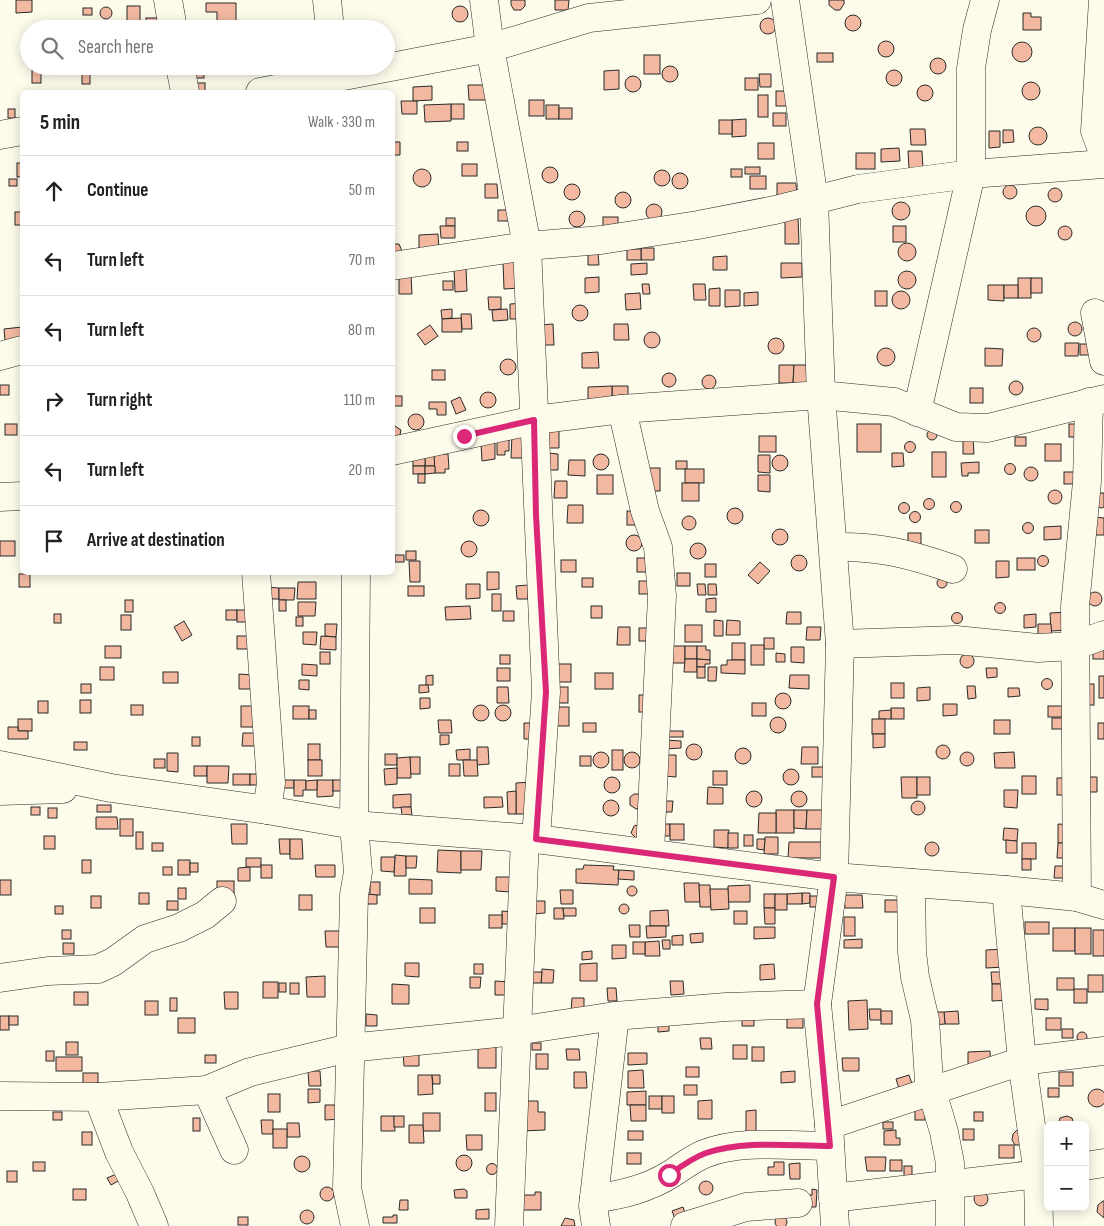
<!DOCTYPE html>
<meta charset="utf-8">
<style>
body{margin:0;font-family:"Sofia Sans Condensed",sans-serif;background:#f2f2f2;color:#222}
.controls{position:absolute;right:15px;bottom:15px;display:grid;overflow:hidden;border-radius:8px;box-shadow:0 2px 12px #0003}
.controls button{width:45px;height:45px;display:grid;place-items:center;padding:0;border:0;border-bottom:1px solid #e0e0e0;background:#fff;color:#222;font:25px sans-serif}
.stop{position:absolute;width:15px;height:15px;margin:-11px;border:4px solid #db2777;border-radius:50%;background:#fff}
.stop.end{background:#db2777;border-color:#fff;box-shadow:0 1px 5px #0008}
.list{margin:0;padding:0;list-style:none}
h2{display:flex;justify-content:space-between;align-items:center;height:65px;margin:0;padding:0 20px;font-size:21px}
h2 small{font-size:16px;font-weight:400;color:#767676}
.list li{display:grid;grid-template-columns:32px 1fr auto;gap:15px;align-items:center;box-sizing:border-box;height:70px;padding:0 20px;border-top:1px solid #e0e0e0}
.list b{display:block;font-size:19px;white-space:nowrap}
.list em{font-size:16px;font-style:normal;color:#767676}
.icon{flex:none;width:28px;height:28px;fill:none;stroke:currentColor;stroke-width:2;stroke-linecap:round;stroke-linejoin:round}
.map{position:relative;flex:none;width:1104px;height:1226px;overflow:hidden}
.search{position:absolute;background:#fff;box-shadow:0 2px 12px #0003;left:20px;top:20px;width:375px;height:55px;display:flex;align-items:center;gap:12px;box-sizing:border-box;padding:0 18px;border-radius:28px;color:#767676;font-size:19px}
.panel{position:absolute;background:#fff;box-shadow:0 2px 12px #0003;left:20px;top:90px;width:375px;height:485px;border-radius:8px}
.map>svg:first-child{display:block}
.building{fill:#f2b8a0;stroke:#2b2b2b}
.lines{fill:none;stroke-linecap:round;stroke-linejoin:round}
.minor-casing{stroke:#2b2b2b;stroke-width:29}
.minor{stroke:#fdfbea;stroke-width:28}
.route{stroke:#db2777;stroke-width:6}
</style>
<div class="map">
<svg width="1104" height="1226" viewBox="0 0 1104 1226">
<rect width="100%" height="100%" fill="#fdfbea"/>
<g class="building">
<polygon points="16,0 32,0 32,12 16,13"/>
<polygon points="511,0 525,0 525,6 521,10 514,10 511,5"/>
<polygon points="555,0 569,0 568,10 555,10"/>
<polygon points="829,0 844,0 844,4 840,10 835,10 829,5"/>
<polygon points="206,3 236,3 236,23 217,23 217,12 206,12"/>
<rect x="127" y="6" width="13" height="17"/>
<circle cx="460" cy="14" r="8"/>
<circle cx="106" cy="13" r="6"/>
<rect x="83" y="8" width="9" height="7"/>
<polygon points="1023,13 1031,13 1031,17 1041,17 1041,30 1023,30"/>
<circle cx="853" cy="23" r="8"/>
<rect x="146" y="18" width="17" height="11"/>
<circle cx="768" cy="26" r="8"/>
<circle cx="886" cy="49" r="8"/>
<circle cx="1022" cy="52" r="10"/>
<rect x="817" y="53" width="16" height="9"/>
<rect x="644" y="55" width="16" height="19"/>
<circle cx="938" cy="66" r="8"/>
<circle cx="670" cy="74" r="8"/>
<rect x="190" y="66" width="14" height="12"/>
<rect x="32" y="70" width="9" height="13"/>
<polygon points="619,70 619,89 604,90 604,71"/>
<circle cx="894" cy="78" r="8"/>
<rect x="82" y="73" width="8" height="11"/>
<polygon points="759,74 771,74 771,87 760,87"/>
<circle cx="633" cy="84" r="8"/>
<rect x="745" y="78" width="13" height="12"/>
<circle cx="1031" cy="91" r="9"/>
<rect x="190" y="83" width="15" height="9"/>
<polygon points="468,85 485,85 486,100 469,100"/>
<circle cx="925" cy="93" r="8"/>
<polygon points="432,86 432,100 413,101 413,87"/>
<rect x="776" y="91" width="11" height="15"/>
<rect x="758" y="95" width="10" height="22"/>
<rect x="529" y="100" width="15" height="16"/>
<polygon points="401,101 417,101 417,114 402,114"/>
<rect x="451" y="104" width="13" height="15"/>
<polygon points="451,104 451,121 425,122 424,105"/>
<rect x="546" y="105" width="13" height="14"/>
<rect x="559" y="108" width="13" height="11"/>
<rect x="8" y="109" width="7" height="9"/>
<rect x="773" y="113" width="13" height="13"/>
<polygon points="746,119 746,136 732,137 732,120"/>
<rect x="719" y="120" width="13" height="14"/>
<circle cx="1038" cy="136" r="9"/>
<polygon points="910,129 925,129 926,145 911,145"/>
<polygon points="1003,130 1013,130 1014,142 1003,143"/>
<polygon points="989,131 1000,131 1000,147 989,148"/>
<polygon points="392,142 400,142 400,155 394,155 394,158"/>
<rect x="457" y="142" width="11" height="9"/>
<rect x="758" y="143" width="16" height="16"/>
<polygon points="899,148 900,161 881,162 881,149"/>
<polygon points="908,151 922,151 923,169 909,169"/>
<rect x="856" y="153" width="19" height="16"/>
<rect x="17" y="163" width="5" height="14"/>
<rect x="462" y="164" width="15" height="12"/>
<circle cx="550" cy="175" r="8"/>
<rect x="745" y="167" width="15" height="7"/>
<rect x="731" y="169" width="11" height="8"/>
<circle cx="422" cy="178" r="9"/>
<circle cx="662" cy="178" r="8"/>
<circle cx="680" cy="181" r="8"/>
<rect x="750" y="176" width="16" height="13"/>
<rect x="9" y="179" width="8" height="7"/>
<polygon points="777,183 796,183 797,198 777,198"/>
<circle cx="572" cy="192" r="8"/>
<polygon points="485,184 497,184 498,198 485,198"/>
<circle cx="1010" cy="192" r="7"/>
<circle cx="1055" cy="195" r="7"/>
<circle cx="623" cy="200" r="8"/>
<circle cx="901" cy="211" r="9"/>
<circle cx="654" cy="212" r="8"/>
<circle cx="1036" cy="216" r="10"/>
<rect x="498" y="210" width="12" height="11"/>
<circle cx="577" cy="219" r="8"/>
<rect x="15" y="212" width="7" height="13"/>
<rect x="603" y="217" width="15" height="12"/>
<polygon points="798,217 799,244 785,244 785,218"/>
<rect x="446" y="218" width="9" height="8"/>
<polygon points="440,226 455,226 455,238 441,238"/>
<rect x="893" y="226" width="13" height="16"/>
<circle cx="1065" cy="233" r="7"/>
<polygon points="438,234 439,251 419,251 419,235"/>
<circle cx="907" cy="252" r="9"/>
<polygon points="392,244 399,244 402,251 392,255"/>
<polygon points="654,248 654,260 641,260 641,248"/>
<rect x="627" y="249" width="14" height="11"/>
<polygon points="588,253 598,253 599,265 588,265"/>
<polygon points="727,256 727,270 713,270 713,257"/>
<polygon points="503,262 518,262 520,288 504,289"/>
<polygon points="647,263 647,274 631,275 631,264"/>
<polygon points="781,263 802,263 802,277 781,278"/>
<polygon points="454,268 466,268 467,291 455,292"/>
<circle cx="907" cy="280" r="9"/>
<polygon points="399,275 411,275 412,294 399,294"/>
<polygon points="599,277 599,292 585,293 585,278"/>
<rect x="1018" y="278" width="13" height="20"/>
<rect x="1031" y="278" width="11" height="15"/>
<rect x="443" y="281" width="10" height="9"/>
<polygon points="642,284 649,284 650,294 643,294"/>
<polygon points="693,284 705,284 706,300 694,300"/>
<polygon points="988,285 1004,285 1004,301 988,300"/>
<rect x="1004" y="285" width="14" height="13"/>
<polygon points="720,288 720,306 709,306 709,289"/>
<polygon points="725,290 740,290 740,306 725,307"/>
<rect x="875" y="291" width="12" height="15"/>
<circle cx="901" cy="300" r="9"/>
<polygon points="758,292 758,305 744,306 744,293"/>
<polygon points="640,293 641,309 626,310 625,294"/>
<polygon points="488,297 501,297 501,309 489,310"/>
<polygon points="524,303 524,319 510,319 510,304"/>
<circle cx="580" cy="313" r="8"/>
<polygon points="452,309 452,318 442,319 441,310"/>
<polygon points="507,309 508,320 493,321 492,310"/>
<polygon points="461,314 471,314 472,329 462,329"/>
<polygon points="461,318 462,332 442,332 442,319"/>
<circle cx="1075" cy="329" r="7"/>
<polygon points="553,324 554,345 540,345 539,325"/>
<polygon points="614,324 628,324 629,340 614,340"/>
<polygon points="430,325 438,336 425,345 417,334"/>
<polygon points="22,327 22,340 5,341 4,329"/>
<circle cx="1034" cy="335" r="7"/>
<circle cx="652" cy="340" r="8"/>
<circle cx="776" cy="346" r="8"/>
<polygon points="1065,343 1079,343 1078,356 1065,356"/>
<rect x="1080" y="344" width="10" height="11"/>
<polygon points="985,348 1003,349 1002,366 985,366"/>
<circle cx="886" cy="357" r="9"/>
<polygon points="598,352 599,368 582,368 582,353"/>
<circle cx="508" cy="367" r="8"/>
<polygon points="779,365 794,365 793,383 779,383"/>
<polygon points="794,365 807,365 807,383 793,383"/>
<rect x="432" y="370" width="13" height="10"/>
<circle cx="669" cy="380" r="7"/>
<circle cx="709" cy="382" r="7"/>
<circle cx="1016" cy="388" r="7"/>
<rect x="0" y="385" width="9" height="10"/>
<polygon points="612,386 628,386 628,400 612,404"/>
<polygon points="612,386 612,404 588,404 588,387"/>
<rect x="970" y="388" width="13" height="15"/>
<circle cx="488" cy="400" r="8"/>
<rect x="393" y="396" width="9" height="10"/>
<polygon points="460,397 466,410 456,414 451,401"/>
<polygon points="429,402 446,402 446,415 437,415 437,409 429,409"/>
<circle cx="416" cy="422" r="8"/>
<rect x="5" y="424" width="12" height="11"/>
<polygon points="392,424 401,430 400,435 392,440"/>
<rect x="857" y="424" width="24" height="28"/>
<rect x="1069" y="424" width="13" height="13"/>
<polygon points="545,430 559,431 559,448 545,448"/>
<circle cx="932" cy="435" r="5"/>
<polygon points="512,434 525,434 525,458 511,458"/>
<rect x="759" y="436" width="17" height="16"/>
<rect x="1015" y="437" width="11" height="9"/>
<polygon points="509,438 509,451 505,451 505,455 497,455 497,441"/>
<polygon points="963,438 973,438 974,454 963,454"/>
<circle cx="910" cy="447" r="5.5"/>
<polygon points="495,443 495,459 482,461 481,444"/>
<rect x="1045" y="444" width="16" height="17"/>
<rect x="932" y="452" width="14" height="25"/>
<polygon points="547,453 558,454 558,470 547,470"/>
<polygon points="892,453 903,453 904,466 892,467"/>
<circle cx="601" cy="462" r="8"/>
<polygon points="425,454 434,454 435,466 425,466"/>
<polygon points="434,454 448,454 449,469 445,469 445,473 435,473"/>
<circle cx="780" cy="463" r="8"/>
<polygon points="758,455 770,455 770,473 758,472"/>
<rect x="413" y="457" width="12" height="9"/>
<polygon points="569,460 585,460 585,476 568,475"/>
<rect x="676" y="461" width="11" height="8"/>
<polygon points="979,462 979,473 968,473 968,476 962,476 961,463"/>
<circle cx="1010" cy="469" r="5.5"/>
<rect x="413" y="466" width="12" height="8"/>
<polygon points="425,466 435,466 435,473 425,474"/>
<circle cx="1031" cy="474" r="7"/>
<rect x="647" y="468" width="13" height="23"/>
<rect x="685" y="469" width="19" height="14"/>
<rect x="1064" y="472" width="11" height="12"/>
<rect x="418" y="474" width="7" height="9"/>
<rect x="597" y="475" width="16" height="19"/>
<polygon points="758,475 770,475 770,492 758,491"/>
<polygon points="555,481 567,481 567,498 554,498"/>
<rect x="682" y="483" width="17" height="18"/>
<circle cx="1055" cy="497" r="7"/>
<polygon points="1101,493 1104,493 1104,507 1102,508 1097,507 1096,494"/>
<circle cx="929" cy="504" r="5.5"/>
<circle cx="956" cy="507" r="5.5"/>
<circle cx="904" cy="508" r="5.5"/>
<polygon points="568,505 583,505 583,523 567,523"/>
<circle cx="735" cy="516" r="8"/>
<circle cx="481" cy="518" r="8"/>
<rect x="627" y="511" width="13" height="14"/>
<circle cx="915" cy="517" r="5.5"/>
<circle cx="689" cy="523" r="7"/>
<polygon points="1094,517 1104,518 1104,535 1094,535"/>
<circle cx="1028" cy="528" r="5.5"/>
<polygon points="1061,526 1061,539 1044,540 1044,527"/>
<circle cx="780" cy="537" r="8"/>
<rect x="975" y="530" width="14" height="13"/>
<rect x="908" y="533" width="13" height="16"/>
<circle cx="634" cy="543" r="8"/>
<circle cx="469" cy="549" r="8"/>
<rect x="0" y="541" width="15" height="15"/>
<circle cx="698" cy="551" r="8"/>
<rect x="406" y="551" width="10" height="9"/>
<circle cx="799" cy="563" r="8"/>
<rect x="395" y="555" width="9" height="7"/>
<circle cx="1043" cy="561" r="5.5"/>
<rect x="637" y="558" width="13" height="14"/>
<rect x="1017" y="558" width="18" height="12"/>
<rect x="561" y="560" width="15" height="12"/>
<polygon points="409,561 420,561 420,582 410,582"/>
<polygon points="996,561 1009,561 1009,577 996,578"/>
<polygon points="760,562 770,571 758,584 748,575"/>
<rect x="705" y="564" width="11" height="13"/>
<polygon points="487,572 499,572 499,589 487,590"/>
<rect x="677" y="573" width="13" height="13"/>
<rect x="19" y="574" width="11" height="13"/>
<rect x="582" y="578" width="11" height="9"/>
<circle cx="942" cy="583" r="5"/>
<rect x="639" y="581" width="16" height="13"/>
<polygon points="298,582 316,582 316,599 297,599"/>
<polygon points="466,584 480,584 480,598 466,599"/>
<polygon points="697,584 705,584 706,595 698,595"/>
<polygon points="708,584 716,584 717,595 708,595"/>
<polygon points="528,585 528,599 517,599 516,586"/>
<rect x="408" y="586" width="16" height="10"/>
<polygon points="266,587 279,588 279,599 266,599"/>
<polygon points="279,588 295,588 294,600 279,600"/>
<circle cx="1095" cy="599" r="7"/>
<rect x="492" y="594" width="9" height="17"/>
<polygon points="716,598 716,612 706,612 706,599"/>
<rect x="125" y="600" width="8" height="12"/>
<rect x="279" y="600" width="7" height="11"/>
<polygon points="298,602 316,602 315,616 298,616"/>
<circle cx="1000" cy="608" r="5.5"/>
<polygon points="470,606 471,619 446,620 445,607"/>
<rect x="591" y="606" width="11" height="12"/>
<rect x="226" y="610" width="11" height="10"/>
<rect x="237" y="610" width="15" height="12"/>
<rect x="503" y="611" width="11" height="10"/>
<polygon points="787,612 801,612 801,624 786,624"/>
<polygon points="1069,612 1069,630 1051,631 1050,613"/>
<circle cx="957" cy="618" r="5.5"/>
<rect x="54" y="614" width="7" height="9"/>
<polygon points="1036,614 1036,627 1024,628 1024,615"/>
<rect x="121" y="615" width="10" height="15"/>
<rect x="296" y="617" width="7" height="9"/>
<polygon points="714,620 723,621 723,636 714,636"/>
<polygon points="727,620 740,621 740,635 726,635"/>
<polygon points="184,621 192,635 182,641 174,627"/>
<polygon points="325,624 337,624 336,637 325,636"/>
<polygon points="1038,624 1051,624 1052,639 1038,640"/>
<rect x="685" y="625" width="17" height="17"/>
<polygon points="618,627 630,627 630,645 617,645"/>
<polygon points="807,627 821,627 820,640 806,640"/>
<rect x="639" y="628" width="13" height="13"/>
<polygon points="303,632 317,632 316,645 303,644"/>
<rect x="237" y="636" width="13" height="13"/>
<polygon points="321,636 336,637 336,650 320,649"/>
<rect x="764" y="638" width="10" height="11"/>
<rect x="1093" y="640" width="11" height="19"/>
<rect x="732" y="643" width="13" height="17"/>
<rect x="751" y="645" width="13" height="20"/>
<rect x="105" y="646" width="16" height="12"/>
<polygon points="672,646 685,646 685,663 671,663"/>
<rect x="685" y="646" width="12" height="13"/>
<polygon points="697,646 706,646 706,650 710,650 710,660 697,659"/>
<polygon points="791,647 804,647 804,663 791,662"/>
<rect x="320" y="652" width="10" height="12"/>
<polygon points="776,653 785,654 785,662 776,662"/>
<circle cx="967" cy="661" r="7"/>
<rect x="500" y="655" width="10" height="9"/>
<polygon points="685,659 697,659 697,672 684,672"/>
<polygon points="697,659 710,660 710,664 705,664 705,667 697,667"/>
<polygon points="727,660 745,660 745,674 721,673 721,665 727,665"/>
<polygon points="302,664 317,665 317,676 302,675"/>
<rect x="554" y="664" width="17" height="18"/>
<rect x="100" y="667" width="14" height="13"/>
<rect x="697" y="667" width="8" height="11"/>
<polygon points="708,667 717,667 716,681 708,681"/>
<rect x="497" y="668" width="13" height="13"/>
<polygon points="986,668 997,668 997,677 987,678"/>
<rect x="163" y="672" width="15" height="11"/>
<rect x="595" y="673" width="18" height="16"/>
<polygon points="239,674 253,675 253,689 239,689"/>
<polygon points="433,675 433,685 426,685 426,676"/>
<polygon points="790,675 809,675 809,689 789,688"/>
<rect x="1099" y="676" width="5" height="22"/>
<circle cx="1047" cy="684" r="5.5"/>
<polygon points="299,680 309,680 309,690 299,689"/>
<rect x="891" y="683" width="13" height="15"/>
<rect x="81" y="684" width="10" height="9"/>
<rect x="1079" y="684" width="15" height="21"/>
<polygon points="419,685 428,685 429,692 419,693"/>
<polygon points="967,686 975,686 976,698 968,699"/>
<polygon points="497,687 508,687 509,703 497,703"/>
<rect x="554" y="687" width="14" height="16"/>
<polygon points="930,687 930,700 917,701 917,688"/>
<polygon points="1008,688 1019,688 1020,696 1008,697"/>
<circle cx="783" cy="701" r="8"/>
<rect x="639" y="695" width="14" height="17"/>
<polygon points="420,698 430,698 430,708 420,709"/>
<rect x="80" y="700" width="11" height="13"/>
<rect x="38" y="701" width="10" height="12"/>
<rect x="752" y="703" width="14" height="13"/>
<polygon points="943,704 957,704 957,715 943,716"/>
<circle cx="503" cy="713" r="8"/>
<circle cx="481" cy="713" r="8"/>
<rect x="131" y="705" width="12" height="10"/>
<rect x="241" y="706" width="15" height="21"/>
<rect x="293" y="706" width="16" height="13"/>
<rect x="1048" y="706" width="14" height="11"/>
<rect x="554" y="707" width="15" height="19"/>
<rect x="891" y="708" width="13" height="11"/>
<rect x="309" y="710" width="7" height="9"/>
<polygon points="891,710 891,719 879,719 879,711"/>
<circle cx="778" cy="725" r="8"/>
<rect x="1052" y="718" width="14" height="11"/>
<rect x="18" y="719" width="14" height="12"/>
<rect x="872" y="719" width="13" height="15"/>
<polygon points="438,720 451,720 452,733 439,733"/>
<rect x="994" y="720" width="16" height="14"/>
<polygon points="524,723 533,723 534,739 524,739"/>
<rect x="583" y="723" width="13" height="9"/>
<rect x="1098" y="723" width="6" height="16"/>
<polygon points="8,727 18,727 18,731 28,731 28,739 8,739"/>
<rect x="666" y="731" width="17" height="6"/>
<polygon points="243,733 255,733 255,746 242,746"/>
<polygon points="873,734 885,734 885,747 873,748"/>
<polygon points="440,735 449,735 449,744 440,745"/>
<rect x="192" y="737" width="8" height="9"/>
<polygon points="665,740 681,741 681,748 665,749"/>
<rect x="74" y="742" width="13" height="8"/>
<circle cx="694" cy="752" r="8"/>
<rect x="308" y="744" width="12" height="16"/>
<circle cx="943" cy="752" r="7"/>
<polygon points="477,747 488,747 489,764 477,765"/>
<polygon points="802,747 818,747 818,764 801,764"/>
<circle cx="743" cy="756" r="8"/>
<polygon points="470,749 470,760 457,760 456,750"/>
<rect x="612" y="750" width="11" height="20"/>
<circle cx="967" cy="759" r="7"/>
<circle cx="601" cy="760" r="8"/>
<circle cx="632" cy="760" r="8"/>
<polygon points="1014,752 1015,768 995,768 994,753"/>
<polygon points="167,753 178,753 178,772 167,771"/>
<rect x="385" y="754" width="12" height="11"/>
<polygon points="665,755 676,755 676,777 664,776"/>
<rect x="580" y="756" width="11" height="10"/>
<rect x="410" y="757" width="10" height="17"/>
<polygon points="410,757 411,778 397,778 397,758"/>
<rect x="154" y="759" width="11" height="9"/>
<rect x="308" y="760" width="14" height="16"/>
<polygon points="463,760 477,760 478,776 464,776"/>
<rect x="449" y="764" width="11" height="12"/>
<rect x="194" y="766" width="13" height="10"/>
<polygon points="207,766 229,766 228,783 207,783"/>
<rect x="812" y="767" width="13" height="10"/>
<polygon points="397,768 397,784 385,785 384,769"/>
<circle cx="791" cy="777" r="8"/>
<rect x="713" y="771" width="14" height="14"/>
<rect x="233" y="774" width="17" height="11"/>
<rect x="250" y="774" width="11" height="11"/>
<rect x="1022" y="776" width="14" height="18"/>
<circle cx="612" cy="785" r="8"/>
<polygon points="901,777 917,777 917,798 902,798"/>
<rect x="917" y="777" width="13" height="18"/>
<polygon points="1084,777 1097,777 1097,792 1083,792"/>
<rect x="1057" y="778" width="12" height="17"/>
<polygon points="281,780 294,780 294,788 282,788"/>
<polygon points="294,780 306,780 306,790 303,790 303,796 294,796"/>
<polygon points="317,780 333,780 333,796 317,797"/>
<polygon points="317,780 317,790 306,790 306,781"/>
<rect x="333" y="780" width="9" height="11"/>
<polygon points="531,782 531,814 516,814 516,783"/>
<polygon points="708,787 723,788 723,804 707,804"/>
<polygon points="1004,790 1018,790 1017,808 1004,807"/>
<circle cx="799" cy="799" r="8"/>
<circle cx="754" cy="799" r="8"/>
<polygon points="516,791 516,814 508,814 507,792"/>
<polygon points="411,794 411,807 393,808 393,795"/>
<polygon points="634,794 639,794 641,808 636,809 630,805 630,797"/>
<polygon points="484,797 502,797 503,807 484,808"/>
<circle cx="611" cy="808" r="8"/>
<circle cx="918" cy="808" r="7"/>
<polygon points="662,801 673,801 672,812 662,812"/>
<rect x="97" y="805" width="14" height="7"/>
<rect x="31" y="807" width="9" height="8"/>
<polygon points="401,807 411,807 412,815 402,815"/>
<rect x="48" y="808" width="9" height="10"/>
<rect x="776" y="810" width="18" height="23"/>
<polygon points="794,810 807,810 806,829 794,828"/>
<polygon points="807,810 824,810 824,829 806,829"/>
<polygon points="759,813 776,813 776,833 758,833"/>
<polygon points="96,817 117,817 118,829 96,829"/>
<rect x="120" y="819" width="13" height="17"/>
<polygon points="231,824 247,824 247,844 232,844"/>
<polygon points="641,824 638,840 631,833 634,826"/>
<rect x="660" y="824" width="10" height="12"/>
<rect x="670" y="824" width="14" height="16"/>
<polygon points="1058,824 1072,825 1072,843 1058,843"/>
<polygon points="1004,828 1018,829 1017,841 1003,840"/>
<polygon points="714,830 729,830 728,848 714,847"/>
<rect x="136" y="832" width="7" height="17"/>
<rect x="728" y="833" width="10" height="15"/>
<rect x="744" y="835" width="9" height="11"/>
<rect x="44" y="836" width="11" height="13"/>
<polygon points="765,837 778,837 778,854 764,854"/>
<polygon points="279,839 290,839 290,854 280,854"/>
<polygon points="290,839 302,839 303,859 290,859"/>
<polygon points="757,839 765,839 764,850 757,849"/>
<polygon points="1006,840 1017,841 1017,853 1006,853"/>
<circle cx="932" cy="849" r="7"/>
<polygon points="789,842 823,842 823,858 788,858"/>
<rect x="152" y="843" width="11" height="8"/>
<rect x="1022" y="843" width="14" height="16"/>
<polygon points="1058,843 1073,843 1073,858 1057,858"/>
<polygon points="438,850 461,851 461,873 437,872"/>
<polygon points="461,851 482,851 481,870 461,870"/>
<polygon points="395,855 406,856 406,876 394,876"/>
<polygon points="406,856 417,856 416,868 406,868"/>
<polygon points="381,857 395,857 394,872 381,871"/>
<rect x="246" y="858" width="15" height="9"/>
<rect x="1022" y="859" width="9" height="11"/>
<rect x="82" y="860" width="9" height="13"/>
<rect x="178" y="860" width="12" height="15"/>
<rect x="190" y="863" width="8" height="9"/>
<rect x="261" y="865" width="11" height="13"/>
<polygon points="315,865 335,865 335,877 316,877"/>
<polygon points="584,865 614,866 613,870 619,870 618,885 576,883 576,869 583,869"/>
<polygon points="1055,866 1070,866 1070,878 1054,878"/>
<rect x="163" y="867" width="9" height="8"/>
<polygon points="250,867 250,881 238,881 238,868"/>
<polygon points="619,870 634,871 634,880 618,879"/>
<polygon points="496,877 511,877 511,892 496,891"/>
<polygon points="409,879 432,880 432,894 409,894"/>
<rect x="0" y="880" width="11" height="15"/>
<rect x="217" y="881" width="17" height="16"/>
<rect x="370" y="882" width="10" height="13"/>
<polygon points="684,883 699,883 700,902 685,902"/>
<polygon points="699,885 710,885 711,907 700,907"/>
<polygon points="750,885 750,902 728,902 728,886"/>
<circle cx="632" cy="891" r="5"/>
<rect x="178" y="888" width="8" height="11"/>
<polygon points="710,889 728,889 729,909 711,910"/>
<polygon points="560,890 573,890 573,904 561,904"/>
<rect x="139" y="893" width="10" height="11"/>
<polygon points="802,893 810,893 810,903 802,904"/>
<polygon points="802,893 802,904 787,904 787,894"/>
<polygon points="366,894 377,895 377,904 366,904"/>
<rect x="764" y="894" width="11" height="14"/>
<rect x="775" y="894" width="12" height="16"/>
<rect x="299" y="895" width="13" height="15"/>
<polygon points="844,895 862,895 863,908 845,908"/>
<rect x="91" y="896" width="10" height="12"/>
<rect x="810" y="896" width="8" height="11"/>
<rect x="885" y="900" width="13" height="12"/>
<rect x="167" y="901" width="11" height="9"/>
<polygon points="532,901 545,901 545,913 532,914"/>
<circle cx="624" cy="909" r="5"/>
<rect x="55" y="906" width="8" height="8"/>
<rect x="420" y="908" width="15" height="15"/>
<polygon points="554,908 563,908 564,919 554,919"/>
<polygon points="563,908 576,908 576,916 564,916"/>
<polygon points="764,908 775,908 775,924 765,924"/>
<polygon points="668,910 669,926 650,926 650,911"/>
<polygon points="502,911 513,912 512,924 502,924"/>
<rect x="734" y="911" width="13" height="13"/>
<rect x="489" y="915" width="13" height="13"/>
<rect x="844" y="917" width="11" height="19"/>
<rect x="1025" y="922" width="24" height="12"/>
<polygon points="629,925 640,925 640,937 630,937"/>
<polygon points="646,926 666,926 666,937 647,938"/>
<polygon points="754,927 775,927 775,938 754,939"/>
<rect x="1053" y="928" width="22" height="23"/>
<rect x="1075" y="928" width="16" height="26"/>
<rect x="62" y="930" width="9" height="9"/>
<rect x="1093" y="930" width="11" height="26"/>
<polygon points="325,931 346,931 347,947 326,947"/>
<polygon points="703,933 703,942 691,943 690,934"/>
<polygon points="683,935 683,945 672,945 672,936"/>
<polygon points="862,939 862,948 844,948 844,940"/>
<polygon points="662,940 670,940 670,949 663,949"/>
<polygon points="659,941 660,956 645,956 645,942"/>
<rect x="633" y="942" width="12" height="12"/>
<rect x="63" y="943" width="11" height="11"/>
<polygon points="612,945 626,945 626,958 612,959"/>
<polygon points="1005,949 1005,967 986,968 986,950"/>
<polygon points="592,951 592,959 582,960 582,952"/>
<polygon points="405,963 419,963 419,977 405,976"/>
<polygon points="597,963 597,981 580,981 580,964"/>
<rect x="474" y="964" width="9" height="10"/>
<polygon points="774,964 775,979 760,980 760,965"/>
<polygon points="542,969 554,970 553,983 541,983"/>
<polygon points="531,972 542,972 541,983 530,983"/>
<polygon points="991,972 1009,972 1009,984 992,984"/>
<rect x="1088" y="975" width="15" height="17"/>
<polygon points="325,976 325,997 307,997 306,977"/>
<polygon points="470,977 481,977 480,988 470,988"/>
<rect x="1057" y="978" width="17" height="12"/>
<polygon points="495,981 510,982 509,995 495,995"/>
<polygon points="670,981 683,981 684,994 671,995"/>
<rect x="263" y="982" width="15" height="16"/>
<rect x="279" y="983" width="7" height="9"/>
<rect x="290" y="983" width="9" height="11"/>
<polygon points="392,984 409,985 409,1004 392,1004"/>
<polygon points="992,984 1009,984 1010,1000 992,1001"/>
<polygon points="607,988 616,988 617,1001 608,1001"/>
<rect x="1074" y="989" width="13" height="14"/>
<rect x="74" y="992" width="14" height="13"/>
<polygon points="224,992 238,992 238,1009 225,1009"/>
<rect x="170" y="998" width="7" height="13"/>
<polygon points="572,998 584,998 584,1013 571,1012"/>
<polygon points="1035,999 1048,999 1048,1010 1035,1009"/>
<polygon points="867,1000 868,1029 849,1030 848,1001"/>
<rect x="145" y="1001" width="13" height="14"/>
<polygon points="869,1009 881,1009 881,1020 870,1020"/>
<rect x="787" y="1011" width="16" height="17"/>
<rect x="881" y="1011" width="11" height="13"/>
<polygon points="958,1011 959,1024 945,1024 944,1012"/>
<polygon points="931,1012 944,1012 945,1024 931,1025"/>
<polygon points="366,1014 377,1015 377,1026 366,1026"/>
<polygon points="754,1014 754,1026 742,1026 742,1015"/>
<rect x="0" y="1016" width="9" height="14"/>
<rect x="9" y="1016" width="9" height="9"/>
<rect x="178" y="1018" width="17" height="15"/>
<rect x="1046" y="1018" width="15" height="12"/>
<polygon points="658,1020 669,1020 669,1031 658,1032"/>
<rect x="1062" y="1029" width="11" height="9"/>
<circle cx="1082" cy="1037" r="5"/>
<polygon points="700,1038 711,1038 712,1049 701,1049"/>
<rect x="66" y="1042" width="12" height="13"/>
<rect x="532" y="1043" width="9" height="7"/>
<rect x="478" y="1044" width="18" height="24"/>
<rect x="733" y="1045" width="14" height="14"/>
<rect x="752" y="1047" width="12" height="14"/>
<polygon points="566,1049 579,1049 580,1060 567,1060"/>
<polygon points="419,1050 419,1066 404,1066 403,1051"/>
<rect x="46" y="1051" width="8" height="10"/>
<polygon points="990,1051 991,1070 968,1066 968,1052"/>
<polygon points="628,1053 647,1053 647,1064 628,1065"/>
<rect x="536" y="1054" width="12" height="15"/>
<rect x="205" y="1055" width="11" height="8"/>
<rect x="56" y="1057" width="26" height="14"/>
<polygon points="842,1058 859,1058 859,1071 843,1071"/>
<rect x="686" y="1067" width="13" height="10"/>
<polygon points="643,1070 644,1088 628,1088 628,1071"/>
<polygon points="308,1071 320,1071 321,1086 309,1086"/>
<polygon points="795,1071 795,1082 781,1083 781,1072"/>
<polygon points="574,1072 586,1072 587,1088 574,1088"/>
<rect x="1059" y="1072" width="14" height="14"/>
<rect x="83" y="1073" width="15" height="12"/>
<polygon points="418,1075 432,1075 433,1094 418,1095"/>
<polygon points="432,1075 440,1075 440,1084 433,1084"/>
<polygon points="909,1075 914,1090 901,1095 896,1079"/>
<rect x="684" y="1085" width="13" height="10"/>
<rect x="1048" y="1088" width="11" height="9"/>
<circle cx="1097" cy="1098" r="9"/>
<polygon points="308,1089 320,1089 320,1102 308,1103"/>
<polygon points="646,1091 646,1105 627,1105 627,1092"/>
<rect x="485" y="1093" width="11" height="18"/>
<rect x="268" y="1094" width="12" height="18"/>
<rect x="649" y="1096" width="13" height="13"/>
<rect x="662" y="1096" width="12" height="17"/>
<polygon points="712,1100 712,1119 698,1119 698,1101"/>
<polygon points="522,1101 538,1101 538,1112 545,1112 545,1130 522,1131"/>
<polygon points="325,1105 341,1105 341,1119 325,1120"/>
<polygon points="630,1105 646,1105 646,1121 631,1121"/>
<rect x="915" y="1107" width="10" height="13"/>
<polygon points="756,1110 756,1132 746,1132 746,1111"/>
<rect x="53" y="1112" width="9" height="8"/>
<rect x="974" y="1112" width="9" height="9"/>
<rect x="423" y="1113" width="17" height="18"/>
<polygon points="381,1116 394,1116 395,1131 381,1131"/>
<rect x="394" y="1116" width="10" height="11"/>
<polygon points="1067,1116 1072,1118 1074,1125 1058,1125 1060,1118"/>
<rect x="193" y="1118" width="7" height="13"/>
<polygon points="261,1120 273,1120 273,1134 262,1134"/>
<rect x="883" y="1122" width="10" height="7"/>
<polygon points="287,1123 299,1123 300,1137 287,1137"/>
<polygon points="409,1125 423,1125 424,1143 409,1143"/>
<rect x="273" y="1129" width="14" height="19"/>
<rect x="963" y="1129" width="11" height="11"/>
<polygon points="896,1130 896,1138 900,1138 900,1145 884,1145 884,1131"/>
<polygon points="1017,1130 1023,1131 1022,1145 1015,1145 1012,1140 1013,1134"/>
<rect x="628" y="1131" width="15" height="9"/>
<rect x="82" y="1132" width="10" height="13"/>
<polygon points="466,1135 482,1135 482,1150 467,1150"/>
<rect x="999" y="1145" width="15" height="13"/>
<rect x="627" y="1153" width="14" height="11"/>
<circle cx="464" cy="1163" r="8"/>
<circle cx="302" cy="1164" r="8"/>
<polygon points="865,1157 886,1157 885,1171 867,1171"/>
<rect x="890" y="1160" width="12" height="11"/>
<rect x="33" y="1162" width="12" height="9"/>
<polygon points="774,1162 784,1162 784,1175 768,1175 768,1167 774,1167"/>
<polygon points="800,1163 800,1179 790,1179 789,1164"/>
<circle cx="492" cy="1169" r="5.5"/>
<rect x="904" y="1166" width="8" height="21"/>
<rect x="7" y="1171" width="10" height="11"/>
<polygon points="119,1173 122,1179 111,1185 107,1178"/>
<circle cx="706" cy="1188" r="7"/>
<circle cx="327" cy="1194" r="7"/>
<rect x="73" y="1189" width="13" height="11"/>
<polygon points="464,1189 467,1191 467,1198 455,1198 454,1190"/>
<polygon points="812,1189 817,1190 816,1207 804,1207 805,1195 812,1195"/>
<polygon points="535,1192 541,1192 541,1210 522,1210 522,1195 535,1195"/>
<circle cx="981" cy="1199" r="7"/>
<polygon points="400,1200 408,1200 408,1210 399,1210"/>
<polygon points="1103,1201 1104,1201 1104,1218 1097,1212 1098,1205"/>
<polygon points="683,1207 688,1221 677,1224 672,1211"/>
<polygon points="489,1209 489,1219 476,1219 476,1210"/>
<circle cx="307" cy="1217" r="7"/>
<polygon points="393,1215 397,1215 397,1223 383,1223 383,1217 393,1217"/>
<circle cx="781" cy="1222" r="6"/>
<rect x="238" y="1217" width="10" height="8"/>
<polygon points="565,1218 574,1220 575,1226 561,1226"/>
</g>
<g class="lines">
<g class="minor-casing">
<g id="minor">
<polyline points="168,0 173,29"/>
<polyline points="327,0 330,29"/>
<polyline points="484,0 490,48 527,246 546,692 536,839"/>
<polyline points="785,0 814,200 821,395 840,644 834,877 817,1004 829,1125 835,1226"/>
<polyline points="1103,0 1095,131 1104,155"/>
<polyline points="180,66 185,92"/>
<polyline points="260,92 490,48 589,18 757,0"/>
<polyline points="0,135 22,131"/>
<polyline points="392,266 527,246 601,240 698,225 775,210 858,189 971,174 1104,164"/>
<polyline points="1095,313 1104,361"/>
<polyline points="0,356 22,350"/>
<polyline points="622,409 645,511 658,547 662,596 650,852"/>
<polyline points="917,412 971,174 971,68 977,30 985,0"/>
<polyline points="392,451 535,420 622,409 821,395 894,402 956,427 988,428 1104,399"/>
<polyline points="0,497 22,496"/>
<path d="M833,547C879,546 910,554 953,569"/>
<polyline points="256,572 271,783 267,810"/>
<polyline points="840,644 956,640 1038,648 1074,646 1104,635"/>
<polyline points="0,765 111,788 267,810 354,825 536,839 834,877 1006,890 1077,897 1104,905"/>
<polyline points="0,791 63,789"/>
<polyline points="911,883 912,952 915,977 925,1020 929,1081 944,1132 950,1163 950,1226"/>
<polyline points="1006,890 1022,1061 1038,1175 1039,1226"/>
<polyline points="1077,897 1075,606 1087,482 1089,402"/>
<polyline points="0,978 48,971 98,969 113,962 145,939 179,928 205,915 222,901"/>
<polyline points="207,1090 234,1150"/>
<polyline points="0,1096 98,1097 207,1090 250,1072 349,1048 516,1031 615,1016 726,1007 817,1004"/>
<polyline points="98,1097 119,1152 140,1193 154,1226"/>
<polyline points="829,1125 1022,1061 1104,1051"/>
<polyline points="1085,1166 1104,1163"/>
<path d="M594,1198C620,1196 649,1188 671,1174C682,1167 692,1159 704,1154C742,1139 790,1146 830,1146"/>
<polyline points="833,1198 1048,1173"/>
<polyline points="355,1226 347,1188 354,895 358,872 354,825 356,572"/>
<polyline points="509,1226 525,838"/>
<polyline points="596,1226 593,1206 615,1016"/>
<polyline points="685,1226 746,1207 798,1203"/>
</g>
</g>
<use href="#minor" class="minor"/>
</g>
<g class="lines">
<path class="route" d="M464,436L534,420L536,515L546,692L536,839L834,877L817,1004L830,1146C789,1146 745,1140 706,1153C692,1158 680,1167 669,1175"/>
</g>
</svg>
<div class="controls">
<button>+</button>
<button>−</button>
</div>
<div class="stop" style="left:669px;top:1175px"></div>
<div class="stop end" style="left:464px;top:436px"></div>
<div class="search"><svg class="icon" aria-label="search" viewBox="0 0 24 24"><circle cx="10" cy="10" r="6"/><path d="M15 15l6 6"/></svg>Search here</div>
<section class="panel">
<h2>5 min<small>Walk · 330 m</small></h2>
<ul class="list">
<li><svg class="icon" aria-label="ahead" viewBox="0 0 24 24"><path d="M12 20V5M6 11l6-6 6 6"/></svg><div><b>Continue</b></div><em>50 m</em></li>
<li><svg class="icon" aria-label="left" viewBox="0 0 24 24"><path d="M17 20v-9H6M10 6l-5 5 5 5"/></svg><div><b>Turn left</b></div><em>70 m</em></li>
<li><svg class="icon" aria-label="left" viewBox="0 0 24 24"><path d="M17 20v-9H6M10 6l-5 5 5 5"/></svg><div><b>Turn left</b></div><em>80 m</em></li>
<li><svg class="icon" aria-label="right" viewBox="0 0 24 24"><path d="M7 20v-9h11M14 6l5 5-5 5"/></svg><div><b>Turn right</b></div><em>110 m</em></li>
<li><svg class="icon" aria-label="left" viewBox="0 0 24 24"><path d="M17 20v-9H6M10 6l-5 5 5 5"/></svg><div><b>Turn left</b></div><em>20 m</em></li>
<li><svg class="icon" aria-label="arrive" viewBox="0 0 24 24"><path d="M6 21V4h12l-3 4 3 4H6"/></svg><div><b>Arrive at destination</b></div></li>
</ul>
</section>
</div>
